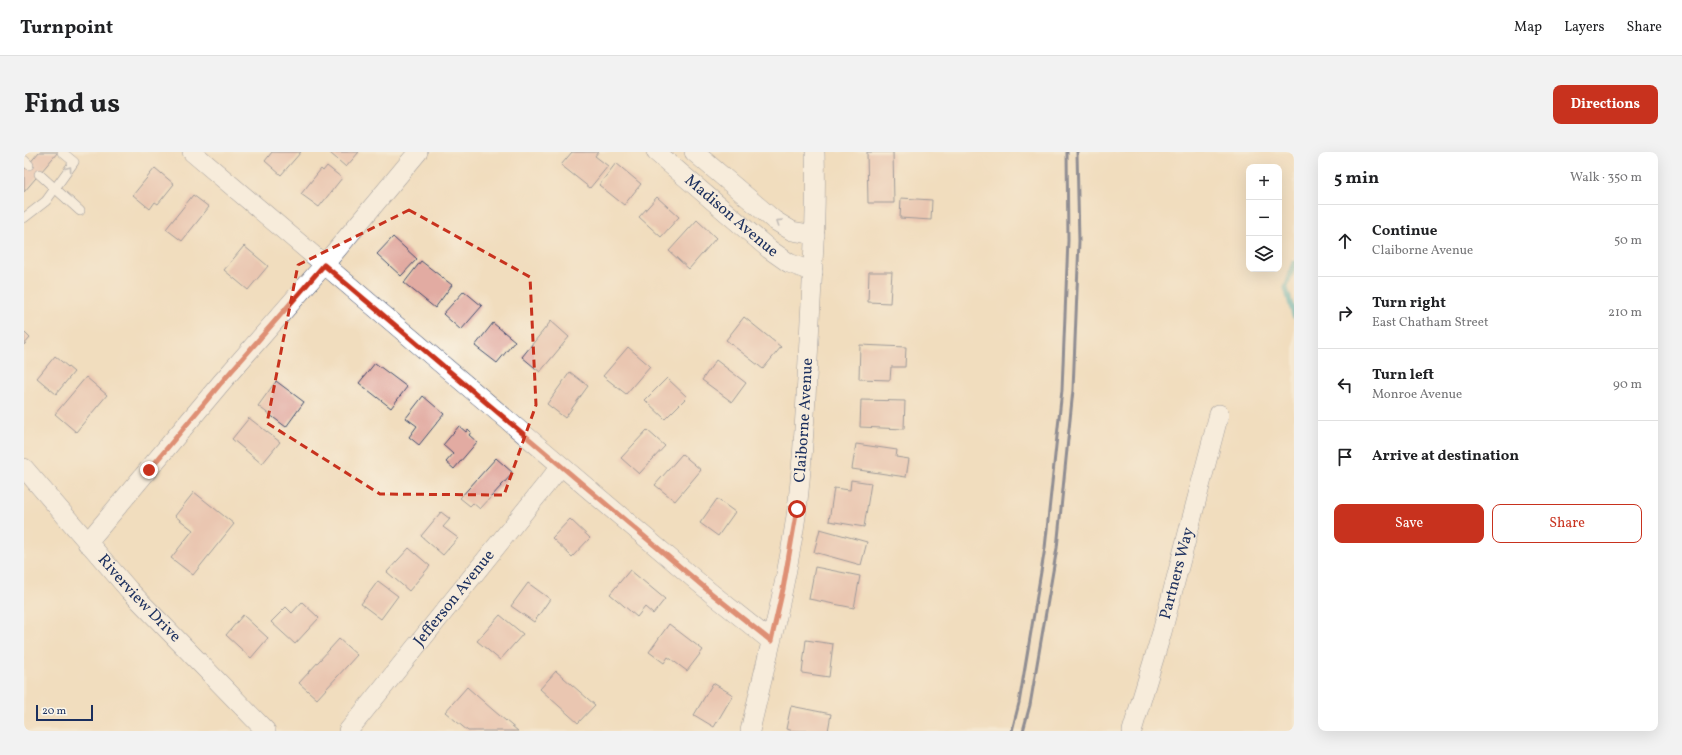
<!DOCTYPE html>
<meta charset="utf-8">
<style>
body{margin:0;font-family:Vollkorn,serif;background:#f2f2f2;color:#202124}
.controls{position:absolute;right:12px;top:12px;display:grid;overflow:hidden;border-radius:8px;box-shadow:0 4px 16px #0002}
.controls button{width:36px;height:36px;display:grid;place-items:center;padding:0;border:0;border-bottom:1px solid #e0e0e0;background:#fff;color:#202124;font:20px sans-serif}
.scale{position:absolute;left:12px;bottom:10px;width:57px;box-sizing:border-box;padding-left:4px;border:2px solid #1b2f5e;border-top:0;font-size:11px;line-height:14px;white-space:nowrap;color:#1b2f5e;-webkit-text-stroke:3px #fbf7ec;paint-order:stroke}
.stop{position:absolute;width:12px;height:12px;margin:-9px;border:3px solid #c8321e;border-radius:50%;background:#fff}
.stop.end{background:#c8321e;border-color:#fff;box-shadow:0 1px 4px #0008}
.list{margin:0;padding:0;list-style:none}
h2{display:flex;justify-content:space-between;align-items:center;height:52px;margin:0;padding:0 16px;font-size:17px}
h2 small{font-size:13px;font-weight:400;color:#757577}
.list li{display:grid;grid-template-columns:26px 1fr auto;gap:12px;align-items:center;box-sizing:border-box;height:72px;padding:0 16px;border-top:1px solid #e0e0e0}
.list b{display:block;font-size:15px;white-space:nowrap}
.list p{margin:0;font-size:13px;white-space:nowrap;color:#757577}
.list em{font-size:13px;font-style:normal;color:#757577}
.actions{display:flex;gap:8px;padding:12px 16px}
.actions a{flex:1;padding:9px 0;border:1px solid #c8321e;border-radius:8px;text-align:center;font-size:14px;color:#c8321e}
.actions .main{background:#c8321e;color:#fff}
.icon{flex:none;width:22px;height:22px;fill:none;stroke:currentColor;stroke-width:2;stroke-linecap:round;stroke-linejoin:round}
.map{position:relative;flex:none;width:1270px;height:579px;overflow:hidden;border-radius:8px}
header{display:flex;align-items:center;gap:24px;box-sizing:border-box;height:56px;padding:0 20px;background:#fff;border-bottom:1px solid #e0e0e0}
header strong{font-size:19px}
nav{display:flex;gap:22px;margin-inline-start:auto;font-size:14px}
.intro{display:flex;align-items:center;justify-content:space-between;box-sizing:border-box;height:96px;padding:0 24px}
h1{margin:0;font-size:28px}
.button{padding:10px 18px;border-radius:8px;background:#c8321e;color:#fff;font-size:14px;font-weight:700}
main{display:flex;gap:24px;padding:0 24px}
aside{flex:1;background:#fff;border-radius:8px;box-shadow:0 4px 16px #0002}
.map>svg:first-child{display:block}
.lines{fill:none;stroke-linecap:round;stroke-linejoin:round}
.stream{stroke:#3dacb9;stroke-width:5.5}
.building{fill:#e2aba2}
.lane-casing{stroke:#3b496c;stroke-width:10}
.street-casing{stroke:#3b496c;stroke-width:20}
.lane{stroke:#fff;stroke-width:9}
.street{stroke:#fff;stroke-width:19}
.rail{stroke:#1b2f5e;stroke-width:3}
.oneway{stroke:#8d97ae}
.route{stroke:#c8321e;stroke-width:5}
.marked{fill:none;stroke:#c8321e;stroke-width:3;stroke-dasharray:8 5;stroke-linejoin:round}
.labels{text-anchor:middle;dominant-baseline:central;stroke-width:4;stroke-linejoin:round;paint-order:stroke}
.street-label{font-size:16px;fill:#1b2f5e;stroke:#fbf7ec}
</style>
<header>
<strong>Turnpoint</strong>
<nav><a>Map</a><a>Layers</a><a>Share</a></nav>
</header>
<div class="intro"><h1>Find us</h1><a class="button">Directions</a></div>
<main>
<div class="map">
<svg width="1270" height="579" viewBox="0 0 1270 579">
<rect width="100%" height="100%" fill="#fbf7ec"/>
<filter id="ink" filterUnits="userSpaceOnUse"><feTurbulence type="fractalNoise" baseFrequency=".025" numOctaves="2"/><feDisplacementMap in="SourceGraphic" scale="8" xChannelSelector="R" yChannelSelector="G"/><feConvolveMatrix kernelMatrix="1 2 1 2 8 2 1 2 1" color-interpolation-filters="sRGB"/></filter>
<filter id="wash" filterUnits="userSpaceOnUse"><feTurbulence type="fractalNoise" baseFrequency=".012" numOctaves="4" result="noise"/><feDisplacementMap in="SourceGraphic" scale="16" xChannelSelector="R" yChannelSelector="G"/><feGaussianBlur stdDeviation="0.9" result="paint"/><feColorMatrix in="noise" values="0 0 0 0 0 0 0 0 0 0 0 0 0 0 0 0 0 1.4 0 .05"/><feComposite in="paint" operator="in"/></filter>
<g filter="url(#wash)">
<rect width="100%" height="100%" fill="#f1ddbe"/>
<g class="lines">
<polyline class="stream" points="1270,111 1262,136 1270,164"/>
</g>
<g id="blocks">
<g class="building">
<polygon points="15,0 34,0 0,40 0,18"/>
<polygon points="248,0 277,0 257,23 241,9"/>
<polygon points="306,0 335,0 322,15 306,1"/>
<polygon points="548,0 574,0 571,4 584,14 566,36 537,13"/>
<polygon points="843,0 869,0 870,51 844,51"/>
<polygon points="592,11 617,32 600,53 575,33"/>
<polygon points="303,14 318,26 295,55 277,42 297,17 299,19"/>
<polygon points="131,16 150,32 134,52 131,50 126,57 109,43"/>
<polygon points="169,43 185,55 158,89 142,77"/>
<polygon points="633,45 655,65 637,85 615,65"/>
<polygon points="877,46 908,48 907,68 876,66"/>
<polygon points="673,68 692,86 665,117 645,99"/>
<polygon points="369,85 393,107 377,124 353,102"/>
<polygon points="220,94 244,114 224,138 200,118"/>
<polygon points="397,109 428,133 411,156 380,131"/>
<polygon points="845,120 868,120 866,151 844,150"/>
<polygon points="440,139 458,154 437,178 419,162"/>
<polygon points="720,165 757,195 739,217 702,188"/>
<polygon points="527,169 545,185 516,220 498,205"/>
<polygon points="469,171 491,189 473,211 451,194"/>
<polygon points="0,180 6,186 0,193"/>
<polygon points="836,193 882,195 881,215 867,215 866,228 835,227"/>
<polygon points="604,195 626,214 602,242 579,224"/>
<polygon points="31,204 50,220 32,242 13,226"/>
<polygon points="692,208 722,231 708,250 678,228"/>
<polygon points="351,211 383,235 367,256 335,231"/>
<polygon points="546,220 564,234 541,266 523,252"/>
<polygon points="62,225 83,243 52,280 31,262"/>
<polygon points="643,226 663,245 641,267 621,248"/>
<polygon points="252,229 280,250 262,275 234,254"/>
<polygon points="399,244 420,262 395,293 385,285 393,274 382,266"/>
<polygon points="837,248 881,249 880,277 836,275"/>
<polygon points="225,266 256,290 238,312 208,287"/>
<polygon points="435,274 442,280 444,277 447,280 445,283 453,290 430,317 422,310 429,302 419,293"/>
<polygon points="623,278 641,294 615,322 597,306"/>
<polygon points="832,292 873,298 872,305 885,307 882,325 828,317"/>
<polygon points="658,302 677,318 651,349 631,333"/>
<polygon points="472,306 489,321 456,357 449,351 446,354 436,346"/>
<polygon points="827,328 847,331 840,375 805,369 810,336 826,338"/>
<polygon points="170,340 210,372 169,423 147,406 169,378 151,364"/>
<polygon points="693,347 711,360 694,384 676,371"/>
<polygon points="417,360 426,367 419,375 434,386 419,403 397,384"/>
<polygon points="546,367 566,386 548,405 528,386"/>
<polygon points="796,377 843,390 837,413 790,400"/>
<polygon points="385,396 406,414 385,439 363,420"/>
<polygon points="791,415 836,424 830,456 785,447"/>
<polygon points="606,418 641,447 629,462 621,455 613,465 586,442"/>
<polygon points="354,429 374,444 357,467 337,452"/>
<polygon points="504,431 526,447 510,470 487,454"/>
<polygon points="278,450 295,466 271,492 247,470 262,455 268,461"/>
<polygon points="219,463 244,486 227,506 202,483"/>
<polygon points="476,463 499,482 476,508 453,489"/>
<polygon points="645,472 679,498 663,519 644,505 640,511 625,500"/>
<polygon points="315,487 333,503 293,547 275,531"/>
<polygon points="782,488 809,492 805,525 778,521"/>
<polygon points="532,519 571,553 554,571 516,537"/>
<polygon points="689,531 709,543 690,575 670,563"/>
<polygon points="443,535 469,558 494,579 444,579 421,560"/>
<polygon points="767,554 807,562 804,579 770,579 762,577"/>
</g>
</g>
</g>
<g filter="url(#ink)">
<use href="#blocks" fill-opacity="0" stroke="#3b496c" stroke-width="1"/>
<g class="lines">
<g class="lane-casing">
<g id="lane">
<polyline points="0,8 5,13"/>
<polyline points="15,22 56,59"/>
<polyline points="0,66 22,49 50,10 38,0"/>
</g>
</g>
<g class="street-casing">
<g id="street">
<polyline points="168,0 687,441 747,489"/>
<path id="s1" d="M632,0L745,97L765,111L789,120"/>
<polyline points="670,0 750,68 768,79 791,83"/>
<path id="s2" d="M0,316L105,438L242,579"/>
<polyline points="63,391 197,231 300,113 394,0"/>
<path id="s3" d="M324,579L537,314"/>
<path id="s4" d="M726,579C743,505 763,432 773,357C780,301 782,244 785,188C788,125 793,63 791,0"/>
<path id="s5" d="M1108,579L1138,480L1195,262"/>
</g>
</g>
<use href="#lane" class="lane"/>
<use href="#street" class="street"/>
<g class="rail">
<polyline points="988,579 995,551 1021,396 1038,238 1044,88 1043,0"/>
<polyline points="999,579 1006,553 1033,396 1049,238 1055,89 1053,0"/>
</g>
</g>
<defs><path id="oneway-chevron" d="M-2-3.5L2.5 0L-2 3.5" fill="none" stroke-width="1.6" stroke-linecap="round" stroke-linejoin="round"/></defs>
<g class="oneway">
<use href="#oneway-chevron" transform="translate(45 17) rotate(-54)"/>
<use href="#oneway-chevron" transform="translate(755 70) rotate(-147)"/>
</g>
</g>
<g class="lines" filter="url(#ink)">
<polyline class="route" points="125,318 197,231 300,113 687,441 747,489 759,437 773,357"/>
</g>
<path d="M0 0H1270V579H0ZM385,58L506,125L512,253L480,343L356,342L243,271L274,113Z" fill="#f1ddbe" fill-opacity=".55" fill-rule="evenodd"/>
<path class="marked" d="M385,58L506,125L512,253L480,343L356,342L243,271L274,113Z"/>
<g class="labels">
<g class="street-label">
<text stroke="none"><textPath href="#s1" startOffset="99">Madison Avenue</textPath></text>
<text stroke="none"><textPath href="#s4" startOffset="316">Claiborne Avenue</textPath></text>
<text stroke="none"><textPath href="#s5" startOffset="164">Partners Way</textPath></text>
<text stroke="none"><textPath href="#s2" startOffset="174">Riverview Drive</textPath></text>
<text stroke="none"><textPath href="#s3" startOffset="170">Jefferson Avenue</textPath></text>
</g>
</g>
</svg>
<div class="controls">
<button>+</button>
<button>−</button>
<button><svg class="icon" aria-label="layers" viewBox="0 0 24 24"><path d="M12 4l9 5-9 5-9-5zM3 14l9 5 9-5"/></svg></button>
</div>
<div class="scale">20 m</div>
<div class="stop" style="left:773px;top:357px"></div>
<div class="stop end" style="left:125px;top:318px"></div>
</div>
<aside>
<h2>5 min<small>Walk · 350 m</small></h2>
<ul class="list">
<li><svg class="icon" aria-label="ahead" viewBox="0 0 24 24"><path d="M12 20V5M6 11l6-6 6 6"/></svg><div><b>Continue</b><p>Claiborne Avenue</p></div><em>50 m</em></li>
<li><svg class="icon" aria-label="right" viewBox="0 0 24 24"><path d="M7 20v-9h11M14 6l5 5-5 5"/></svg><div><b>Turn right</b><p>East Chatham Street</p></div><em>210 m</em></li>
<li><svg class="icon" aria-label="left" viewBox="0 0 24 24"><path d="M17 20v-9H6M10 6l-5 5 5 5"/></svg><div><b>Turn left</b><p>Monroe Avenue</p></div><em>90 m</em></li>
<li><svg class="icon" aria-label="arrive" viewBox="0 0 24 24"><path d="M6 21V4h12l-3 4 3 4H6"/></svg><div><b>Arrive at destination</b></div></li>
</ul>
<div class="actions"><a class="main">Save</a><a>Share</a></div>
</aside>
</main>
